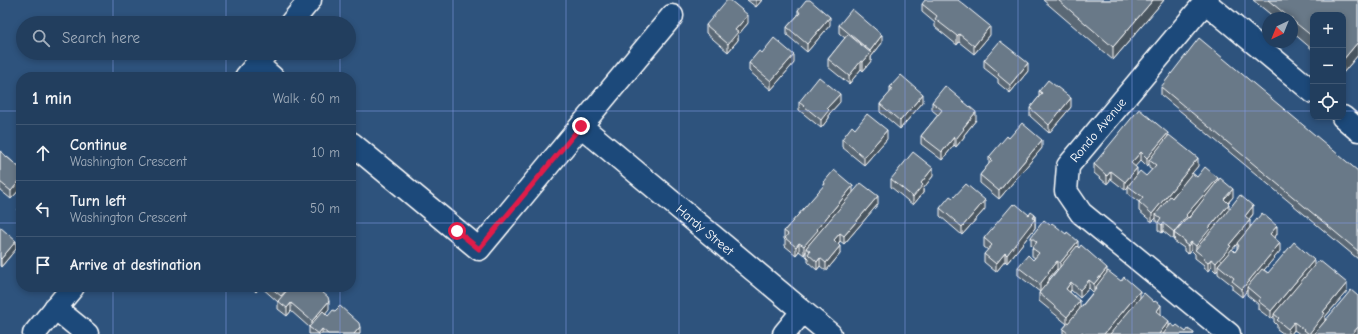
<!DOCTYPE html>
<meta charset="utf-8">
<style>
body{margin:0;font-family:"Comic Neue",sans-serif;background:#2e4967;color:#f1f3f6}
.controls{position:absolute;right:12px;top:12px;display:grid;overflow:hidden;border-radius:8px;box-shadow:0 2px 6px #0003}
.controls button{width:36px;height:36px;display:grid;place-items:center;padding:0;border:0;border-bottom:1px solid #3f5773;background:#223e5e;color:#f1f3f6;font:20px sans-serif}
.compass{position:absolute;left:1262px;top:12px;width:36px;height:36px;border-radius:50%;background:#223e5e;box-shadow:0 2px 6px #0003;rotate:223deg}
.stop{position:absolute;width:12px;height:12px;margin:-9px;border:3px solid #e11d48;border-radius:50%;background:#fff}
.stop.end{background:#e11d48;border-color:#fff;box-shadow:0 1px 4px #0008}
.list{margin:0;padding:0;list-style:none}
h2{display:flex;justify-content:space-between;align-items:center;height:52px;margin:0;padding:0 16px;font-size:17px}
h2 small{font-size:13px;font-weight:400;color:#a2aebc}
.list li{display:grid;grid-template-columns:26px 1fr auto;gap:12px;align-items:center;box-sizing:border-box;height:56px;padding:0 16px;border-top:1px solid #3f5773}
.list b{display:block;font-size:15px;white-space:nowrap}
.list p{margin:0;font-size:13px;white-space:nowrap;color:#a2aebc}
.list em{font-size:13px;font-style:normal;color:#a2aebc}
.icon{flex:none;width:22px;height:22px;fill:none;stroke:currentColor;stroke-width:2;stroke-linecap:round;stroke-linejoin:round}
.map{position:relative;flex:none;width:1358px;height:334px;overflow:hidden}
.search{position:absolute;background:#223e5e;box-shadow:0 2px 6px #0003;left:16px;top:16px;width:340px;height:44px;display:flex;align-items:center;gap:10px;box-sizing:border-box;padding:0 14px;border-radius:22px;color:#a2aebc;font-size:15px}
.panel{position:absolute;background:#223e5e;box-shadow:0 2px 6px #0003;left:16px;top:72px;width:340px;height:220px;border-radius:16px}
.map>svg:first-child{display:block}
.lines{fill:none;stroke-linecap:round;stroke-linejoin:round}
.street-casing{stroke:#fff;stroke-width:25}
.secondary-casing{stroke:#fff;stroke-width:25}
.street{stroke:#1f4a7a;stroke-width:22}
.secondary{stroke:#1f4a7a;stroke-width:22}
.wall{fill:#5a6875;stroke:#fff;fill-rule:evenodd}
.shaded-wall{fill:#4a555f;stroke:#fff}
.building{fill:#697988;stroke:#fff}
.route{stroke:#e11d48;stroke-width:5}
.grid{fill:none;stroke:#839eea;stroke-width:1;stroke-opacity:0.55}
.labels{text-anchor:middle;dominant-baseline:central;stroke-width:4;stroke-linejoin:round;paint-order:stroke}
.street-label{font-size:13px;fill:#fff;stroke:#1f4a7a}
</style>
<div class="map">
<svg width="1358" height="334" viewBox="0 0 1358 334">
<rect width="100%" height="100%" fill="#2e537d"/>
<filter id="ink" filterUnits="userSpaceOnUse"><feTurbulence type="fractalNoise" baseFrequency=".025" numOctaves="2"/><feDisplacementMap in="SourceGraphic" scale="8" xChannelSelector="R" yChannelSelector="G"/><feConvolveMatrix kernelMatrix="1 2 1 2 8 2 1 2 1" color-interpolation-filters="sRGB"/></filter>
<g filter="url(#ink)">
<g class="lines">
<g class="street-casing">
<g id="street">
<polyline points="1207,0 1068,166 1066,191 1081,213 1229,334"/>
<polyline points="1205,2 1313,92"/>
<polyline points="257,64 272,77"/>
<polyline points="1343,117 1358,130"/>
<polyline points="581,126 830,334"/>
<polyline points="351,143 479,249 672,16"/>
<polyline points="55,308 87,334"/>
<polyline points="784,334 802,312"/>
</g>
</g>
<g class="secondary-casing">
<g id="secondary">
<polyline points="291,23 310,0"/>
<polyline points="246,77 266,53"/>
<polyline points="34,334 73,287"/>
</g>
</g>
<use href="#street" class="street"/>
<use href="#secondary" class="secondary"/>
</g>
<g class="wall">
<polygon points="747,0 762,0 756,7"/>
<polygon points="1043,0 1164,0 1113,60"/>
<polygon points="1253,0 1358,0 1358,55 1343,73 1343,15 1313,15 1313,50 1292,32 1292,18 1275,18"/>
<polygon points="922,4 990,35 974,54 959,42 957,45 935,27 935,23 922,12"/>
<polygon points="798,10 830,25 807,52 787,35 787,27 798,15"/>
<polygon points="748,23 738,35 738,40 728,52 706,33 706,25"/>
<polygon points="839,25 882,43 871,57 871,61 863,71 861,69 849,84 828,67 828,59 845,38 839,33"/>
<polygon points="762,53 794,63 771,90 749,71 749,63"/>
<polygon points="984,60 1028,71 1010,93 998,83 998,79 984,68"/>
<polygon points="890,87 923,102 900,129 880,112 880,104 890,93"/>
<polygon points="1161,87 1358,171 1358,259 1161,95"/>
<polygon points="1039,91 1071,107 1049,133 1030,116 1030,108 1039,97"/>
<polygon points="799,102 840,102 829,114 829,118 821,128 799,110"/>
<polygon points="932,102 976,120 964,135 964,137 956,147 954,145 942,160 921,144 921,136 938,115 932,110"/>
<polygon points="855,129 887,139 864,165 842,147 842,139"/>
<path d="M1168,137L1198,166L1192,173L1197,177L1218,180L1233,197L1228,203L1229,209L1253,214L1249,220L1250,228L1277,234L1274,238L1280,251L1264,270L1268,273L1314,265L1347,291L1325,317V320L1358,334H1300L1294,330L1291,334H1284L1277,329V325L1274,322V316L1271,319L1258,309V304L1247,295V290L1242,297L1232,289V285L1218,274V270L1216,272L1211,267L1208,271L1204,268V265L1195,258V254L1191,250L1188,254L1184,251V248L1174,241V239V240L1163,231L1162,233L1158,230V223L1156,222V218L1152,222L1139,211V202L1128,194V187L1125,190L1111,179L1107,184L1094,173V164ZM1141,160L1147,166L1149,164V168L1152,170L1146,176L1137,175L1135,166ZM1237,244V249L1235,252L1232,249Z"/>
<polygon points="1009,138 1042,148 999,199 980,183 980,175 989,164 989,157"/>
<polygon points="0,151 21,169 21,188 11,199 0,190"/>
<polygon points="933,176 923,189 923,193 913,205 891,187 891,179"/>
<polygon points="824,182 853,192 878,204 844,244 840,241 838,244 840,254 826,271 820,266 817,270 808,262 808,258 806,256 806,251 804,255 799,251 796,255 785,246 785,240 784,239 784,231 824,186"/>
<polygon points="953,198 985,209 962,235 940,216 940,208"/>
<polygon points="21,206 21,220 18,217 18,209"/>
<polygon points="1029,215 1035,215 1035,228 1007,263 1005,261 996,272 984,262 984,254 988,250 984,247 984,238"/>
<polygon points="0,227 16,249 1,267 0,266"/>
<path d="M1031,237L1078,247L1107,273L1140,297L1161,314L1169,325L1186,332L1194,334H1063V329L1067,324L1039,301V293L1040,292L1018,275V267L1033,260L1035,258L1032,256V248L1033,247L1031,245ZM1057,269L1058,270L1049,280V278ZM1089,288L1093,292L1080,308L1070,292L1071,290L1080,298Z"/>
<polygon points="251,287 260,287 256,292"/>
<polygon points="261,287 296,287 295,288 297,290 329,309 325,313 328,316 360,334 309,334 309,327 291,311 287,316 278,309 278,302"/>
</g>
<g class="shaded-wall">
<polygon points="756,0 762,0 756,7"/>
<polygon points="1153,0 1164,0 1113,60 1113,47"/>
<polygon points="748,15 748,23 738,35 738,40 728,52 728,44 735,30"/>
<polygon points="830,17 830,25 807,52 807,44"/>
<polygon points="990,26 990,35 974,54 974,46"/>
<polygon points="959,34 959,42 957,45 957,36"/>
<polygon points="882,35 882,43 871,57 871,61 863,71 863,62 870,54 870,51"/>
<polygon points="1358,42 1358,55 1343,73 1343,60"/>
<polygon points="794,55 794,63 771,90 771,81"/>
<polygon points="861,61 861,69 849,84 849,76"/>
<polygon points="1028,63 1028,71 1010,93 1010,85"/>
<polygon points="840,94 840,102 829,114 829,118 821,128 821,120 827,108"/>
<polygon points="923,94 923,102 900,129 900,121"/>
<polygon points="1071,98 1071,107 1049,133 1049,125"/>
<polygon points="976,112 976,120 964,135 964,137 956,147 956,139 963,128"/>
<polygon points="887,130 887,139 864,165 864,157"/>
<polygon points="1168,133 1168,141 1149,160 1149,164 1147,166 1147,158"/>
<polygon points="954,137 954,145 942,160 942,152"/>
<polygon points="1042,140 1042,148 999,199 999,191"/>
<polygon points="1141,152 1141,160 1131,171 1131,163"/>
<polygon points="1198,158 1198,166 1158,215 1156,214 1156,218 1152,222 1152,214"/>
<polygon points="933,168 933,176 923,189 923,193 913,205 913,197 921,183"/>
<polygon points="1137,168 1137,176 1128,186 1128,187 1125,190 1125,182"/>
<polygon points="1111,171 1111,179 1107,184 1107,176"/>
<polygon points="1218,178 1218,186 1174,233 1174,240 1174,232 1186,215"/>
<polygon points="21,179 21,188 11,199 11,191"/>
<polygon points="853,186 853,194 806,248 806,251 804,255 804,246 817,229"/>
<polygon points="1233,189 1233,197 1224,207 1224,199"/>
<polygon points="878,196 878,204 844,244 844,236"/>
<polygon points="985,200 985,209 962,235 962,227"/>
<polygon points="1229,204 1229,212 1223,217 1223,219 1196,250 1196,246 1209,228"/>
<polygon points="1253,206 1253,214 1245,224 1245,216"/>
<polygon points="1035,215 1035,228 1007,263 1007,255"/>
<polygon points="1250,220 1250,228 1231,251 1218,265 1218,270 1216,272 1216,263 1229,245"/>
<polygon points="1163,223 1163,231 1162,233 1162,225"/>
<polygon points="1277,226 1277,234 1270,243 1270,234"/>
<polygon points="840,233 840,241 834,248 834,240"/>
<polygon points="16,241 16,249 1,267 1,259"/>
<polygon points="1078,241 1078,249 1060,271 1060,263"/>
<polygon points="1191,242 1191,250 1188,254 1188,246"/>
<polygon points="799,243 799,251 796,255 796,247"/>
<polygon points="1280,243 1280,251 1249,288 1247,287 1247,290 1242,297 1242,289"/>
<polygon points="840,246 840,254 826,271 826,263"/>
<polygon points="1005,253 1005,261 996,272 996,264"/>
<polygon points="820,258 820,266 817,270 817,262"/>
<polygon points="1211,259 1211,267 1208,271 1208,263"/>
<polygon points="1314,260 1314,268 1274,314 1274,316 1271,319 1271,311"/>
<polygon points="1057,261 1057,269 1049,278 1049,282 1040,293 1040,284 1048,272"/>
<polygon points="1107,268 1107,277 1095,288 1095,291 1094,293 1094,284"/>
<polygon points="1089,280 1089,288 1080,298 1080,290"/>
<polygon points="1071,282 1071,290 1066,297 1066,289"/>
<polygon points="1347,283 1347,291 1325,317 1325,321 1315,334 1309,334 1323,312"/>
<polygon points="256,287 260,287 256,292"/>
<polygon points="1140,291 1140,299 1111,334 1104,334"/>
<polygon points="329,301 329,309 312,329 312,321"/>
<polygon points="1080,301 1080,309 1067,325 1067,317"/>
<polygon points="291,303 291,311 287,316 287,308"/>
<polygon points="1161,305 1161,314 1157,319 1157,311"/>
<polygon points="1169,321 1169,329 1166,334 1159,334"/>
<polygon points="1294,322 1294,330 1291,334 1288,334 1288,329"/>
<polygon points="360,327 360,334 354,334"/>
<polygon points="1358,327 1358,334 1352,334"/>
<polygon points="322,329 322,334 318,334"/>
</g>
<g class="building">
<polygon points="727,0 730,0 748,15 735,30 738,32 728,44 706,25"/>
<polygon points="806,0 810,0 830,17 807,44 787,27 800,13 798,10"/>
<polygon points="925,0 958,0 990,26 974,46 959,34 957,36 935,19 937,16 922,4"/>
<polygon points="1058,0 1153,0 1113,47"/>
<polygon points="1268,0 1358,0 1358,42 1343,60 1343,15 1313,15 1313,37 1292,20 1292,18 1290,18"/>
<polygon points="852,9 882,35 870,51 839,25"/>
<polygon points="848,34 871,53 863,62 861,61 849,76 828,59"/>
<polygon points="774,38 794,55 771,81 749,63 759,51 762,53"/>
<polygon points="1199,38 1358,171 1358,251 1161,87"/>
<polygon points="1000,41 1028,63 1010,85 998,75 999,73 984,60"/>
<polygon points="901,75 923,94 900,121 880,104 893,89 890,87"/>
<polygon points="819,77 840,94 827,108 829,110 821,120 799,102"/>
<polygon points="1048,80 1071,98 1049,125 1030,108 1042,93 1039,91"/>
<polygon points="945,86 976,112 963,128 964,129 956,139 954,137 942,152 921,136 942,110 932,102"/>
<polygon points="1139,109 1168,133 1147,158 1141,152 1131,163 1137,168 1125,182 1111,171 1107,176 1094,164"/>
<polygon points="867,114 887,130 864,157 842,139 852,126 855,129"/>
<polygon points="1022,123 1042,140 999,191 980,175 992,160 989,157 1007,136 1009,138"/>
<polygon points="1169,135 1198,158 1152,214 1139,202 1143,197 1128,186 1140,171 1146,176 1156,165 1149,160"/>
<polygon points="0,151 21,169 21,179 11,191 0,182"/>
<polygon points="913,152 933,168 921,183 923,185 913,197 891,179"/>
<polygon points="1205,167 1218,178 1186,215 1187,216 1174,232 1163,223 1162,225 1158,222 1161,218 1156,214 1170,196 1172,198 1192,173 1197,177"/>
<polygon points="834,170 853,186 817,229 818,230 804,246 799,243 796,247 785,238 788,234 784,231 825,184 824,182"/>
<polygon points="1220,178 1233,189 1224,199 1229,204 1209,228 1210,229 1196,246 1191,242 1188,246 1184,243 1185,241 1174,233 1188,217 1189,218"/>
<polygon points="861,183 878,196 844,236 840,233 834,240 840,246 826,263 820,258 817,262 808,254 810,251 806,248"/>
<polygon points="966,184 985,200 962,227 940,208 950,196 953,198"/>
<polygon points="1240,195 1253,206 1245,216 1250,220 1229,245 1231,246 1216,263 1211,259 1208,263 1204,260 1205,258 1195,250 1223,217"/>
<polygon points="1013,204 1014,205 1016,204 1029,215 1031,212 1035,215 1033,218 1035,219 1007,255 1005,253 996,264 984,254 992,245 984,238"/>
<polygon points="21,206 21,212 18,209"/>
<polygon points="1262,213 1277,226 1270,234 1280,243 1242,289 1232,281 1234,278 1218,265 1232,249 1235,252 1239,246 1237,243"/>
<polygon points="1044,220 1050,225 1052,223 1066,234 1067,232 1078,241 1060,263 1057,261 1048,272 1049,273 1040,284 1018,267 1028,255 1033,260 1039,253 1032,248 1037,242 1031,237"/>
<polygon points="0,227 16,241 1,259 0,258"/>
<polygon points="1294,242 1314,260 1271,311 1258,301 1260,298 1247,287 1262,269 1268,273"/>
<polygon points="1081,245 1107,268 1094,284 1089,280 1080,290 1071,282 1066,289 1080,301 1067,317 1039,293 1077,246 1079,248"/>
<polygon points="1319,260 1347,283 1323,312 1325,313 1309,334 1294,322 1288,329 1277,320 1279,318 1274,314"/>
<polygon points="1108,271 1121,281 1124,277 1140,291 1104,334 1085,334 1082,332 1080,334 1069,334 1063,329 1096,289 1095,288"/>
<polygon points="270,287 289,287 281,296"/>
<polygon points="290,287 294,287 297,290 300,287 316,287 328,297 329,301 312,321 291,303 287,308 278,301"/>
<polygon points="1351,290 1358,296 1358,327 1352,334 1314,334"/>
<polygon points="1144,293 1154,302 1155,301 1161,305 1157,311 1169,321 1159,334 1110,334"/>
<polygon points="340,306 359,323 360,327 354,334 328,334 322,329 318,334 309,327 323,311 328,316 333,310 335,311"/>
<polygon points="1171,324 1175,327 1177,325 1186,332 1188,329 1194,333 1194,334 1163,334"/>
</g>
</g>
<g class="lines" filter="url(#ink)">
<polyline class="route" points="457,231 479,249 581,126"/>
</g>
<path class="grid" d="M113,0V23M226,0V23M340,0V23M453,0V334M566,0V334M679,0V334M792,0V334M905,0V334M1018,0V334M1132,0V334M1245,0V334M113,53V77M226,53V77M340,53V77M0,111H21M351,111H1313M1343,111H1358M0,223H21M351,223H1358M113,287V334M226,287V334M340,287V334"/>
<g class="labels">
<g class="street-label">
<text transform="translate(1098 130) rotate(-50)">Rondo Avenue</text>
<text transform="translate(705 230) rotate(40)">Hardy Street</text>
</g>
</g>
</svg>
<div class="controls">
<button>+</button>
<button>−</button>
<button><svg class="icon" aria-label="locate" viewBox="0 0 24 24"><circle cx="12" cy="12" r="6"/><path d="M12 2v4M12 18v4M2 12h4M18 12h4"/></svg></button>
</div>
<svg class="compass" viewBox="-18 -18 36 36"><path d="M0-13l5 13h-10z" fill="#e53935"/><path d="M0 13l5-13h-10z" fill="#a2aebc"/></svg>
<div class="stop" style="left:457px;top:231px"></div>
<div class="stop end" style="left:581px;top:126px"></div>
<div class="search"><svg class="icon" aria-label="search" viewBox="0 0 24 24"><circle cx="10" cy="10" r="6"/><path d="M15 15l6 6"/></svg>Search here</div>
<section class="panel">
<h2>1 min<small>Walk · 60 m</small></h2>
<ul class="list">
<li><svg class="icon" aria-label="ahead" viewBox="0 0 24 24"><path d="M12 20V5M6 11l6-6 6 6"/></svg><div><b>Continue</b><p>Washington Crescent</p></div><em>10 m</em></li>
<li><svg class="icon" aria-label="left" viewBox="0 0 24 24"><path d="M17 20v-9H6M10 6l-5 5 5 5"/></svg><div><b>Turn left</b><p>Washington Crescent</p></div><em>50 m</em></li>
<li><svg class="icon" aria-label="arrive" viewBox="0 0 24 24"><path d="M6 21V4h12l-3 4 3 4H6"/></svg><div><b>Arrive at destination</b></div></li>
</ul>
</section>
</div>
